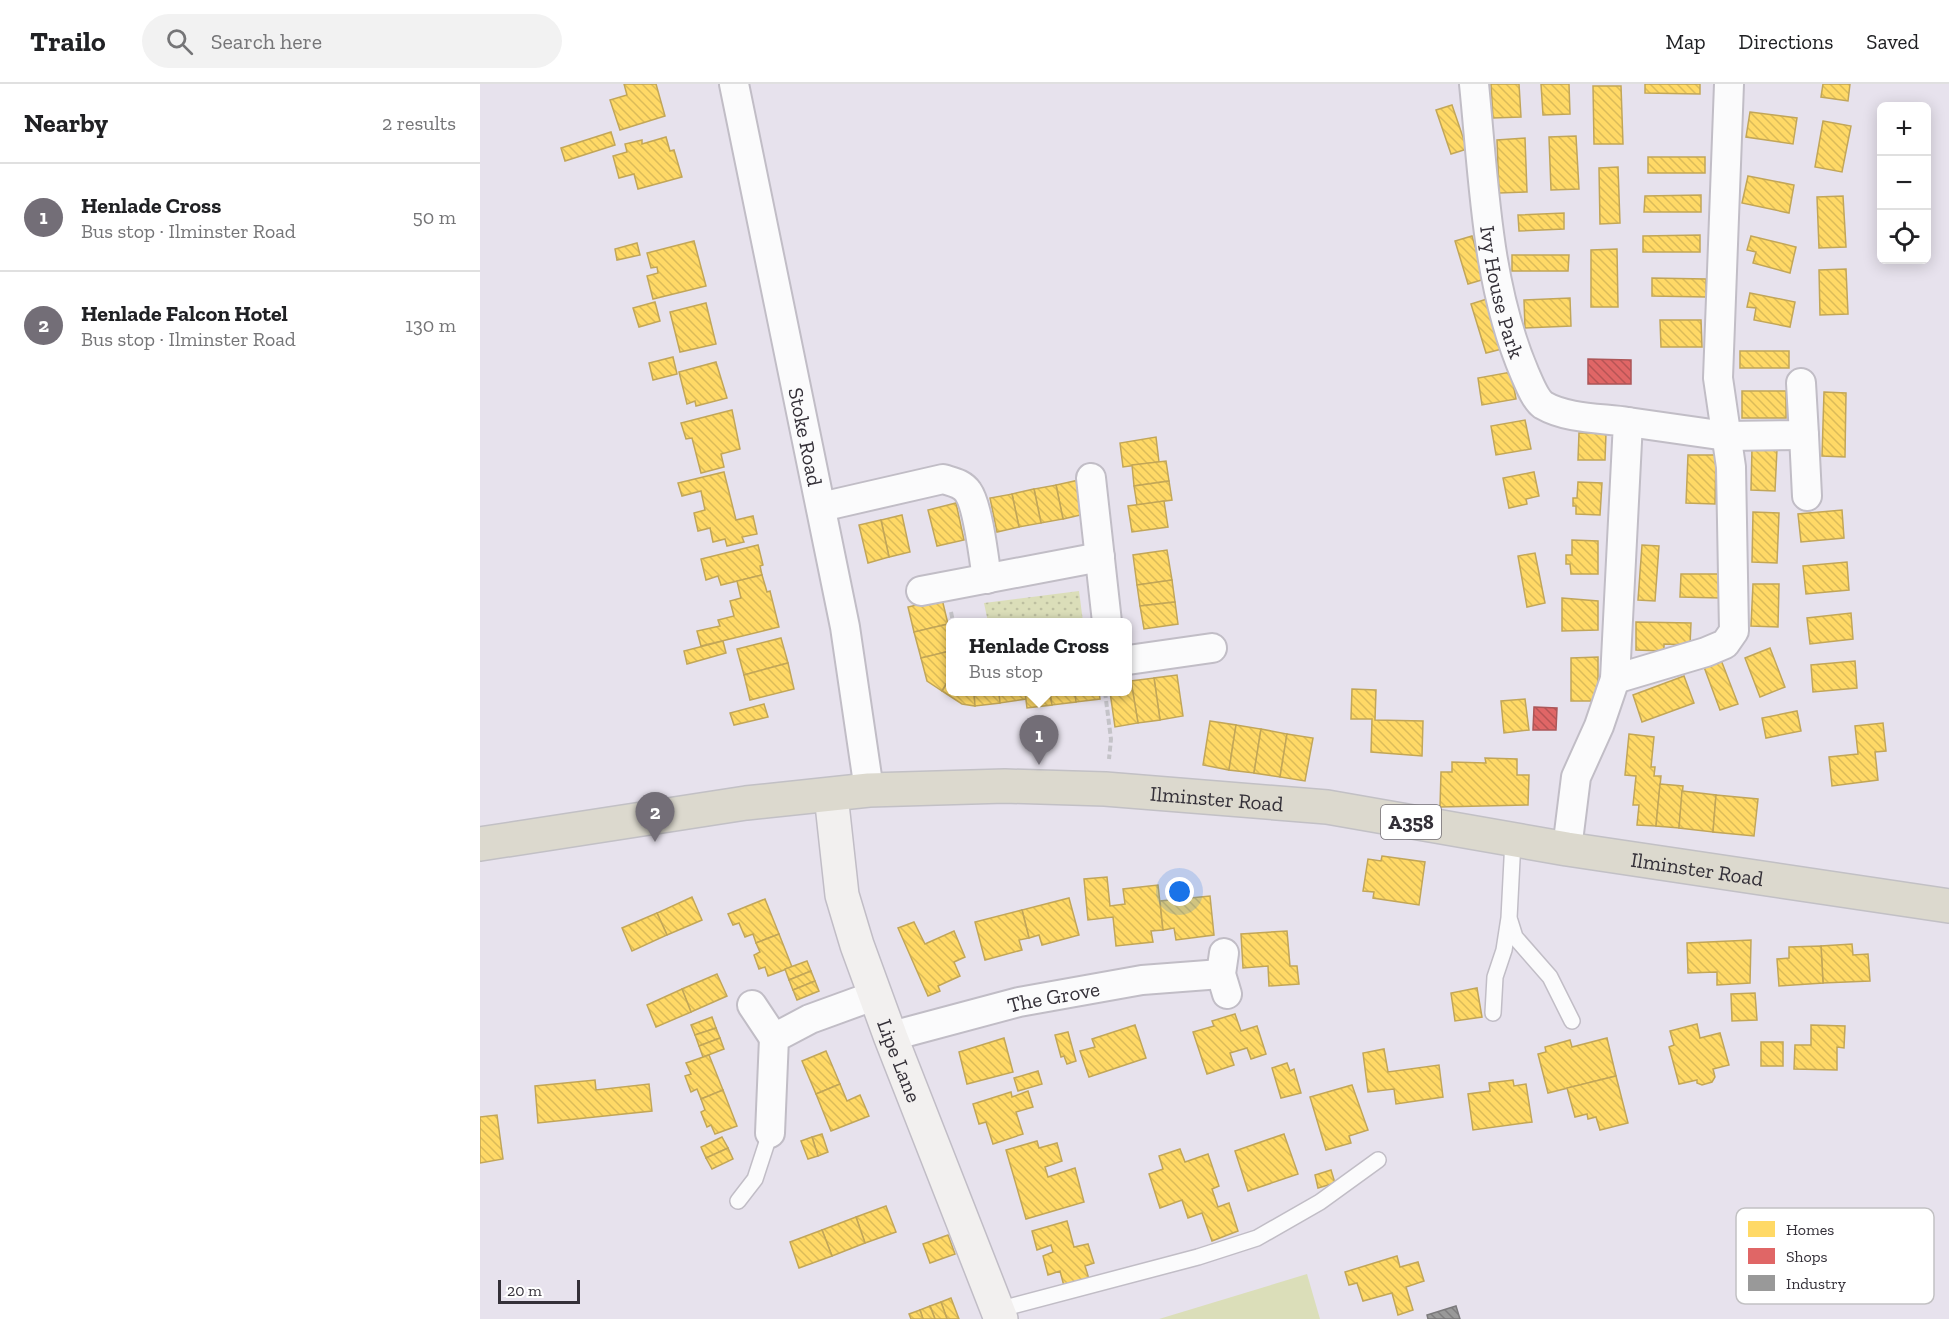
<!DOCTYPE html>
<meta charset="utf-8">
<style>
body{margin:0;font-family:"Zilla Slab",serif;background:#f2f2f2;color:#202124}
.controls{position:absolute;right:18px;top:18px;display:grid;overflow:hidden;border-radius:9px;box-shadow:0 3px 15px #0003}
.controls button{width:54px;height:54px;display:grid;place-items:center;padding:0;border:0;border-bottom:2px solid #e0e0e0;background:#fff;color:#202124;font:30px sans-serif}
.scale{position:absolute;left:18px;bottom:15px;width:82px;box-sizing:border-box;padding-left:6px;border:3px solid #343038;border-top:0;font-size:16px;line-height:21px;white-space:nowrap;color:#343038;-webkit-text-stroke:4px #fff;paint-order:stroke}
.you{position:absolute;left:700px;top:808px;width:21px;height:21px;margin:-15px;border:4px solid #fff;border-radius:50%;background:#1a73e8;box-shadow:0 0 0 9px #1a73e833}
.badge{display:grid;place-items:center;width:39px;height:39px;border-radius:50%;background:#736e77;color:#fff;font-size:20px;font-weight:700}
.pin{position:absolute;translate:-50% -50px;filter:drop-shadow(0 2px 3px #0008)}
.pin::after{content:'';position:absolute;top:32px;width:21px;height:18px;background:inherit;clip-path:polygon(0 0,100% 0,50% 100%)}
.popup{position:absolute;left:466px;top:534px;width:186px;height:78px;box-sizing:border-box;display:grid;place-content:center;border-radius:9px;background:#fff;filter:drop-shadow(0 2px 4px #0005);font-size:20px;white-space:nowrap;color:#757577}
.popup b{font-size:22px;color:#202124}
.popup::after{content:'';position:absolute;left:50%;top:100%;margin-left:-12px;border:12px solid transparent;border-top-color:#fff}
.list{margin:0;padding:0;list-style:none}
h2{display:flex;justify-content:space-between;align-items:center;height:78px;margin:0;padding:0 24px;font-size:26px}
h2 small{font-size:20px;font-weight:400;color:#757577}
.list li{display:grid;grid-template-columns:39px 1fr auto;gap:18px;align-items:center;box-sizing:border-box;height:108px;padding:0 24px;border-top:2px solid #e0e0e0}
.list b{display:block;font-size:22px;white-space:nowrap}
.list p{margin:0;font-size:20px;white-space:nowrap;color:#757577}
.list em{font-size:20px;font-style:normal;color:#757577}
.icon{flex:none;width:33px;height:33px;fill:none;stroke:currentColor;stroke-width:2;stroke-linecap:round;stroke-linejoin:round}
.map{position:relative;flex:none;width:1469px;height:1235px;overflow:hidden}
header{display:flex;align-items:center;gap:36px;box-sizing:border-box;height:84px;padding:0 30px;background:#fff;border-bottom:2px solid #e0e0e0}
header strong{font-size:28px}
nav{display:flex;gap:33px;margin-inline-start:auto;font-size:21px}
.search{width:420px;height:54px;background:#f2f2f2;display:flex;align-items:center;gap:15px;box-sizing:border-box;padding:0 21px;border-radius:33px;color:#757577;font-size:22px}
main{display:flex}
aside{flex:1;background:#fff}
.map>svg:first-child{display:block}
.grass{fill:#dbdeb9}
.park{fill:url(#park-dots)}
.homes{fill:url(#homes-back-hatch);stroke:#c2a658;stroke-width:1.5}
.shops{fill:url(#shops-back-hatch);stroke:#ac5658;stroke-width:1.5}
.industry{fill:url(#industry-back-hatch);stroke:#7b7a7c;stroke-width:1.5}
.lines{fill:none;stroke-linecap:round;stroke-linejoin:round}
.lane-casing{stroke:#c1bdc6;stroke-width:18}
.street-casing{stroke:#c1bdc6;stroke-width:32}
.secondary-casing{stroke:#c1bdc6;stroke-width:36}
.highway-casing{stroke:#c2c0c5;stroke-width:36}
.path{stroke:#c4c3c8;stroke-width:4;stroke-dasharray:6 3;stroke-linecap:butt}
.lane{stroke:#fbfbfc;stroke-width:15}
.street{stroke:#fbfbfc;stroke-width:28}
.secondary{stroke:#f2f0ef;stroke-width:33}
.highway{stroke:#dcd9ce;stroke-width:33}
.labels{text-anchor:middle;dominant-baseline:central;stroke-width:6;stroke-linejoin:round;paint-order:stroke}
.shield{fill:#fff;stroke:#716e74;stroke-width:1.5}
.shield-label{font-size:20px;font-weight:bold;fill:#343038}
.street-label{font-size:21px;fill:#343038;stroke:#fff}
.key{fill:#fff;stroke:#c2c1c3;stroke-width:1.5}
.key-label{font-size:16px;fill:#343038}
</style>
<header>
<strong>Trailo</strong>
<div class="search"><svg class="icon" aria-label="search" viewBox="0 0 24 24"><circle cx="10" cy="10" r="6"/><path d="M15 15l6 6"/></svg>Search here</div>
<nav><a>Map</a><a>Directions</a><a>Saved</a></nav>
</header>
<main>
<aside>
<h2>Nearby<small>2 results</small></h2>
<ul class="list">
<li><span class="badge">1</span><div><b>Henlade Cross</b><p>Bus stop · Ilminster Road</p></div><em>50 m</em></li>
<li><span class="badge">2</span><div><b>Henlade Falcon Hotel</b><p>Bus stop · Ilminster Road</p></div><em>130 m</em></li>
</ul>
</aside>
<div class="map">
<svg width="1469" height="1235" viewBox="0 0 1469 1235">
<defs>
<pattern id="park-dots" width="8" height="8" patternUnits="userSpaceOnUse" patternTransform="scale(1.5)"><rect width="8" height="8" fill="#dbdeb9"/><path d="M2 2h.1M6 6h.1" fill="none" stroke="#bdbfa0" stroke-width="1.8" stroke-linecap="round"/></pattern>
<pattern id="homes-back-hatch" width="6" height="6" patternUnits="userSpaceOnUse" patternTransform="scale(1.5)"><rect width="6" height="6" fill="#ffd966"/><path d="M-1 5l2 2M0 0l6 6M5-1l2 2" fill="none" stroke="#dbbb59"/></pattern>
<pattern id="shops-back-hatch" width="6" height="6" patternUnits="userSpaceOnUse" patternTransform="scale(1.5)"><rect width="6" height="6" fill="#e06666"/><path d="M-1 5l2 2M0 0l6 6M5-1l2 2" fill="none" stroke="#b65455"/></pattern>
<pattern id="industry-back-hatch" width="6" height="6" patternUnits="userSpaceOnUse" patternTransform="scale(1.5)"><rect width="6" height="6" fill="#999"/><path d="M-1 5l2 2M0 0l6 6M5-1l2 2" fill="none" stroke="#7e7d7e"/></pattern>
</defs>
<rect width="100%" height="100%" fill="#e7e2ed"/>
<polygon class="grass" points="827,1190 840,1235 679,1235"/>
<polygon class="park" points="599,507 603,538 508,538 504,519"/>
<g class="homes">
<polygon points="144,0 176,0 185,32 140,46 130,16 147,11"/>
<polygon points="1011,0 1039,0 1041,33 1013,34"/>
<polygon points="1061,0 1089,0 1090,30 1063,31"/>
<polygon points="1165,0 1220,0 1220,10 1165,9"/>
<polygon points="1343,0 1370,0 1368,17 1341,13"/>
<polygon points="1113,2 1141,2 1143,60 1114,60"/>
<polygon points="972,21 987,65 971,70 956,26"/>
<polygon points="1270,28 1317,34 1313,60 1266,53"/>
<polygon points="1343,37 1371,42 1362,88 1335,83"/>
<polygon points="131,48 135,61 85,77 81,64"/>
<polygon points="1096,52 1099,105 1071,106 1069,53"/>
<polygon points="186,53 190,67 194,66 202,93 158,105 154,90 139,94 133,72 147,68 145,60 162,56 162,60"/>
<polygon points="1045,54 1047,108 1019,109 1017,56"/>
<rect x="1168" y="73" width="57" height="16"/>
<polygon points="1138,83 1140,139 1120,140 1119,84"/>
<polygon points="1268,92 1314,101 1309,129 1262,119"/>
<polygon points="1221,111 1221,128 1164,128 1165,112"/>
<polygon points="1363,112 1366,163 1339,164 1337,113"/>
<polygon points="1084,129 1084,145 1039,147 1038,131"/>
<polygon points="1220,151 1220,168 1163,168 1163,152"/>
<polygon points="992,152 1005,195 988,200 975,157"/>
<polygon points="1271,152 1316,163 1310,189 1273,179 1276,168 1267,166"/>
<polygon points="214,157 226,202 173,215 167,192 178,189 177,183 171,184 167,169"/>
<polygon points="157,159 160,171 137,176 135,165"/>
<polygon points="1137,165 1138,223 1111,223 1111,166"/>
<polygon points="1032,171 1089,171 1088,187 1032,187"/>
<polygon points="1366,185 1368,230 1340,231 1339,186"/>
<polygon points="1172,194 1226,195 1226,213 1172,212"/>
<polygon points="1270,209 1315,218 1310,243 1274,236 1276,224 1267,223"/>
<polygon points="1090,214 1091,242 1045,244 1044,216"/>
<polygon points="1007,215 1022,265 1006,269 991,220"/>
<polygon points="175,218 180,237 159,243 153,224"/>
<polygon points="226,219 236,260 200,268 190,228"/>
<polygon points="1180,236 1221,236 1222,263 1181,263"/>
<rect x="1260" y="267" width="49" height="17"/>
<polygon points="193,273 197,290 173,296 169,279"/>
<polygon points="236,278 247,314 216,322 215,317 207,320 199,288"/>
<polygon points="1031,288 1036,315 1002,321 998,294"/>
<rect x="1262" y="307" width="44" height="27"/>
<polygon points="1344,308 1366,309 1365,373 1342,372"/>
<polygon points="252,326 260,365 241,370 244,383 221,389 212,354 206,355 201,339"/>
<polygon points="1045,336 1051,365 1016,371 1011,342"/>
<polygon points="1099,349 1126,349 1125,376 1098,376"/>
<polygon points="676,353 679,378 643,383 640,359"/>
<polygon points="1272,364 1297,365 1295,407 1271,406"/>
<polygon points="1208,371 1236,371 1235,420 1206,419"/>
<polygon points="686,377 689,397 654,402 652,381"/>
<polygon points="244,388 256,436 273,432 277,450 262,453 264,458 247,462 245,455 233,458 230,444 218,447 214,429 225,426 221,407 202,412 198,399"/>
<polygon points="1054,388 1059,412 1046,415 1047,420 1029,424 1023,394"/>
<polygon points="599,396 605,430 583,435 576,401"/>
<polygon points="689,397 692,416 657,421 654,402"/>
<polygon points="1098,398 1122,399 1120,431 1096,430 1096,422 1093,422 1093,414 1097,414"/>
<polygon points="576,401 583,435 561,439 554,405"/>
<polygon points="554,405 561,439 539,443 532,410"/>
<polygon points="532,410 539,443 517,448 510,414"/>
<polygon points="684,417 688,443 652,448 648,422"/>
<polygon points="476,419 484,456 457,462 448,426"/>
<polygon points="1362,426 1364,454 1321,458 1318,430"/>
<polygon points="1273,428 1299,429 1297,479 1272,478"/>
<polygon points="422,431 430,468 409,473 401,436"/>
<polygon points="401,436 409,473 388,479 379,441"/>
<polygon points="1092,456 1118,457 1118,490 1091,490 1090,480 1086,480 1086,471 1092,471"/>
<polygon points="278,461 283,481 280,482 282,491 241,501 238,492 226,496 221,475"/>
<polygon points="1162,461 1179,462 1175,517 1158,516"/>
<polygon points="687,466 692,496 657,501 653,471"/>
<polygon points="1055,469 1065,519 1047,523 1038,472"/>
<polygon points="1367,478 1369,506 1326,510 1323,482"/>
<polygon points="1201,490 1241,490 1240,514 1200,513"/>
<polygon points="282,491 287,508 290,507 299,543 221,562 217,547 240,542 238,536 254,532 250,517 261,514 257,497"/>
<polygon points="692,496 695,518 660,522 657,501"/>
<polygon points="1273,500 1299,500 1298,543 1271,542"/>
<polygon points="1082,514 1118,517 1118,546 1082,547"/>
<polygon points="462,515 468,540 434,548 428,523"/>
<polygon points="695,518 698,540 664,545 660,522"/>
<polygon points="1371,529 1373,555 1330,560 1327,534"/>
<polygon points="1156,538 1211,539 1210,561 1184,560 1184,567 1156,566"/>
<polygon points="468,540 470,567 441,574 434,548"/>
<polygon points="301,554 308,579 264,591 257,565"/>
<polygon points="243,557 246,569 207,580 204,567"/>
<polygon points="1290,564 1305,603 1280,613 1265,574"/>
<polygon points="470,567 470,594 462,607 447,597 441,574"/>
<polygon points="1118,573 1118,617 1091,617 1091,574"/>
<polygon points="1241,576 1258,620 1240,626 1224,583"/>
<polygon points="1375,577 1377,604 1333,608 1331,581"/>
<polygon points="308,579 314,605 270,616 264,591"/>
<polygon points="697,591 703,632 680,636 674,594"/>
<polygon points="1204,592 1214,619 1162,638 1153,611"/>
<polygon points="470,594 470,608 494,608 495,622 482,620 462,607"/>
<polygon points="674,594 680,636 658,639 651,597"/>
<polygon points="651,597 658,639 635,643 630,608 648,608 648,598"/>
<polygon points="872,605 896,606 895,636 943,637 942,672 891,668 892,635 871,635"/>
<polygon points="494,608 519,608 520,619 495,622"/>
<polygon points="519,608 545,608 546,615 520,619"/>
<polygon points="545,608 570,608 572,621 547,624"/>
<polygon points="570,608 595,608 596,618 572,621"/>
<polygon points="595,608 619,608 620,615 596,618"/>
<polygon points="1045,615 1049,646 1024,649 1021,617"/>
<polygon points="284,620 288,633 254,641 250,629"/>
<polygon points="1317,627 1321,647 1286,654 1282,634"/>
<polygon points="730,637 756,641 749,686 723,681"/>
<polygon points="1403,639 1406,667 1395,668 1398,696 1352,702 1349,673 1378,670 1375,642"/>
<polygon points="756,641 781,645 774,689 749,686"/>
<polygon points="781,645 807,650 800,693 774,689"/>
<polygon points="807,650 833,654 825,697 800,693"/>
<polygon points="1149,650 1174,653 1171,683 1175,683 1174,692 1181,692 1176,742 1157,741 1159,721 1153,721 1156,692 1145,691"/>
<polygon points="1005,674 1037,675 1037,691 1049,691 1048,721 960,723 961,688 972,688 972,678 1006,679"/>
<polygon points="1180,700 1203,702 1199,744 1176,742"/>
<polygon points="1202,707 1236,711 1233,748 1199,744"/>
<polygon points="1236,711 1278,715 1274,752 1233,748"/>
<polygon points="902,772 945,778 939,821 893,814 894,808 883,807 888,775 901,777"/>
<polygon points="627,793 630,822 645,820 643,805 678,801 683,846 671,847 673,858 636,862 633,833 608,836 604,795"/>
<polygon points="730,812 734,851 696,856 694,844 683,846 680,817"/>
<polygon points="212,813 222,836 187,851 177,829"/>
<polygon points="589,814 599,851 562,861 559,851 549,854 542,826"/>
<polygon points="285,815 299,850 276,859 273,850 265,853 259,839 253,841 248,830"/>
<polygon points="542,826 549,854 539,856 542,866 505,876 495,838"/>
<polygon points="177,829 187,851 152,867 142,844"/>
<polygon points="434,838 445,860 474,847 485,873 474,878 480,892 458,902 460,907 448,912 418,844"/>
<polygon points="807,847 810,882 817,882 819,900 789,902 788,882 763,884 761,850"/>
<polygon points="299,850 312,883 288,892 285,883 279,885 274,871 280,868 276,859"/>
<polygon points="1271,856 1270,899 1237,901 1237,888 1208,889 1207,859"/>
<polygon points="1372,860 1373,871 1388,870 1390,897 1343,899 1341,862"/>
<polygon points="1341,862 1343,899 1299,902 1297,875 1309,874 1309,863"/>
<polygon points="327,877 331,887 309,896 305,885"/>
<polygon points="331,887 335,897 313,906 309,896"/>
<polygon points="237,890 247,912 211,928 202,905"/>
<polygon points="335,897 339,907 317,916 313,906"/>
<polygon points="997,904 1002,933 975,937 971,909"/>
<polygon points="202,905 211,928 176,943 167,921"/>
<polygon points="1275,909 1277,936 1252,937 1251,910"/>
<polygon points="755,930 761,947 777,942 786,970 771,975 767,964 750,969 754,981 727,990 713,948 734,942 732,937"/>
<polygon points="232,933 236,944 215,951 211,941"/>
<polygon points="1217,940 1220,954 1240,949 1249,981 1233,985 1235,993 1232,998 1222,1001 1217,999 1217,996 1199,1000 1189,963 1194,961 1190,947"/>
<polygon points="655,941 666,974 609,993 600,967 615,963 612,955"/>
<polygon points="1331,941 1365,942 1364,964 1357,963 1357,986 1314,985 1315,961 1331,961"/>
<polygon points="236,944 240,954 219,962 215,951"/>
<polygon points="588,948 596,977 587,980 584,972 581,973 575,951"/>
<polygon points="240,954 244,965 223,973 219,962"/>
<polygon points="524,954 533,988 487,1000 479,968"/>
<polygon points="1127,954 1136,992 1068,1009 1058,970 1066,968 1065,963 1090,956 1092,963"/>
<rect x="1281" y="958" width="22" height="24"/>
<polygon points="904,965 908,988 959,981 963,1013 916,1020 914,1005 888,1008 883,969"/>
<polygon points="346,967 360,1000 336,1010 322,977"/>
<polygon points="229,971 243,1006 221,1015 217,1005 211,1008 205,992 211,990 206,979"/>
<polygon points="807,979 810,987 814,985 821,1009 801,1014 792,984"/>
<polygon points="558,987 562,1000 538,1007 534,994"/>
<polygon points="1136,992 1148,1039 1120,1046 1116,1033 1108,1035 1107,1030 1095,1033 1087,1004"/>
<polygon points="115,996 116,1006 169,1000 172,1027 58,1039 55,1002"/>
<polygon points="1033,996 1034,1002 1046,1000 1052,1038 993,1046 988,1010 1010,1007 1009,999"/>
<polygon points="360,1000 367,1017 380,1011 389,1032 351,1047 336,1010"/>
<polygon points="872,1001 888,1046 869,1052 871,1059 846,1066 830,1013"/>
<polygon points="243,1006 257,1042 235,1050 231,1041 227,1043 221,1028 225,1026 221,1015"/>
<polygon points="548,1007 553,1023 536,1028 543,1050 513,1060 506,1038 499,1040 493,1020 531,1008 532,1013"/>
<polygon points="17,1031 23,1075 0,1079 0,1033"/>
<polygon points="342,1050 348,1068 338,1072 332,1053"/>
<polygon points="804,1050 818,1090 768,1107 755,1067"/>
<polygon points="242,1053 248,1064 226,1074 221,1063"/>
<polygon points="332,1053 338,1072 328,1075 321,1057"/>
<polygon points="557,1057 559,1064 577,1059 582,1077 565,1083 568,1093 595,1084 604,1118 546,1135 526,1066"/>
<polygon points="248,1064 253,1075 232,1085 226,1074"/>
<polygon points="700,1065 705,1078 728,1070 739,1102 732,1105 738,1123 749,1119 758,1147 732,1157 722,1129 708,1134 702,1116 680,1124 669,1090 683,1085 679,1072"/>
<polygon points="851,1086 855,1099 838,1104 835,1091"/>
<polygon points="406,1122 416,1148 385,1159 376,1133"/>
<polygon points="376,1133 385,1159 352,1172 342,1146"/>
<polygon points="587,1137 594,1163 608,1160 614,1179 605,1182 609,1195 584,1202 580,1187 568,1191 563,1172 573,1168 571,1161 557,1166 552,1147"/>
<polygon points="342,1146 352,1172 319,1184 310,1158"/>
<polygon points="468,1151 475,1170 450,1179 443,1160"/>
<polygon points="917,1172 920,1183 938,1178 944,1197 926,1203 933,1226 918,1231 912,1209 883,1217 877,1199 869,1201 865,1188"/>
<polygon points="471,1214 479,1235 467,1235 461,1218"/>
<polygon points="461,1218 467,1235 455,1235 450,1222"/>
<polygon points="450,1222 455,1235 443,1235 440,1226"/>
<polygon points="440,1226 443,1235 431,1235 429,1230"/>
</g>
<g class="shops">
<polygon points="1108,275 1151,276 1151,300 1108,300"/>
<polygon points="1054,623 1077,624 1076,646 1053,646"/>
</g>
<polygon class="industry" points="976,1222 980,1235 948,1235 947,1231"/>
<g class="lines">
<g class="lane-casing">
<g id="lane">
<polyline points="1030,837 1035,853 1070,893 1092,937"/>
<polyline points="1013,929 1015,893 1024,866 1029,834 1033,756"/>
<polyline points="258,1117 275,1095 290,1049"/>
<polyline points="517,1226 718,1173 777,1154 840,1118 898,1076"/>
</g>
</g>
<g class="street-casing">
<g id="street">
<path id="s1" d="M254,0L365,543L389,706"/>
<path id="s2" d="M994,0C1004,97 1006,199 1045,290C1049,299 1055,315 1063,321C1087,335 1121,334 1148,338L1135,595L1119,642L1096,693L1087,765"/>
<polyline points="1148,338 1246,352 1324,351 1321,299"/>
<polyline points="1324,351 1327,412"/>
<polyline points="611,394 627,538"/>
<path d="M341,423L463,395C472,398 482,399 488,408C498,422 504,475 507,495"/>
<polyline points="441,507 620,473"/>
<polyline points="648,576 732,564"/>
<polyline points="1135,595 1226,568 1245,560 1254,547 1251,383 1238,294 1249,0"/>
<polyline points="744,869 741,890 747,910"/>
<polyline points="272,921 294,954"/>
<path id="s3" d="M411,954L423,949L539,918L662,896L741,890"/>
<polyline points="290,1049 294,954 330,935 396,911"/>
</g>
</g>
<g class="secondary-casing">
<g id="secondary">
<path id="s4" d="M351,711L362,811L377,861L411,954L521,1235"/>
</g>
</g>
<g class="highway-casing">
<g id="highway">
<path id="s5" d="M0,760L266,719L389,706L525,702L625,705L847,723L1087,765L1469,822"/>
</g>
</g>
<g class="path">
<polyline points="471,528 473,538"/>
<polyline points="625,608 631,655 629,675"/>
</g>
<use href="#lane" class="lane"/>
<use href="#street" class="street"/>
<use href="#secondary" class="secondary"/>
<use href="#highway" class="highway"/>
</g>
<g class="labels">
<rect class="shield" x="901" y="721" width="60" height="34" rx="4.5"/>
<g class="shield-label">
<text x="931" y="738">A358</text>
</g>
<g class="street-label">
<text stroke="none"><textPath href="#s2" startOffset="210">Ivy House Park</textPath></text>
<text stroke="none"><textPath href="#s1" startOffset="360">Stoke Road</textPath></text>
<text stroke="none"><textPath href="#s5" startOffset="741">Ilminster Road</textPath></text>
<text stroke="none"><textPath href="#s5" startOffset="1227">Ilminster Road</textPath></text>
<text stroke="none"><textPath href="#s3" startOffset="168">The Grove</textPath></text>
<text stroke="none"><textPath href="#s4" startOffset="276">Lipe Lane</textPath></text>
</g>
</g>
<rect x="1256" y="1124" width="198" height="96" rx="9" class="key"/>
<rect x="1268" y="1137" width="27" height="16" fill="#ffd966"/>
<rect x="1268" y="1164" width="27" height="16" fill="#e06666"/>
<rect x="1268" y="1191" width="27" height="16" fill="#999"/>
<g class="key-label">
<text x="1306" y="1151">Homes</text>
<text x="1306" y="1178">Shops</text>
<text x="1306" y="1205">Industry</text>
</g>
</svg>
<div class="controls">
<button>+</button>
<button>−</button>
<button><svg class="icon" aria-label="locate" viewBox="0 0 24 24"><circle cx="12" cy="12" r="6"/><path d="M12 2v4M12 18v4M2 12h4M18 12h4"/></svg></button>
</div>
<div class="scale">20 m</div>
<div class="you"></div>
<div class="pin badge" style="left:559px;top:681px">1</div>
<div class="popup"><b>Henlade Cross</b>Bus stop</div>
<div class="pin badge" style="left:175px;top:758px">2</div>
</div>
</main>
